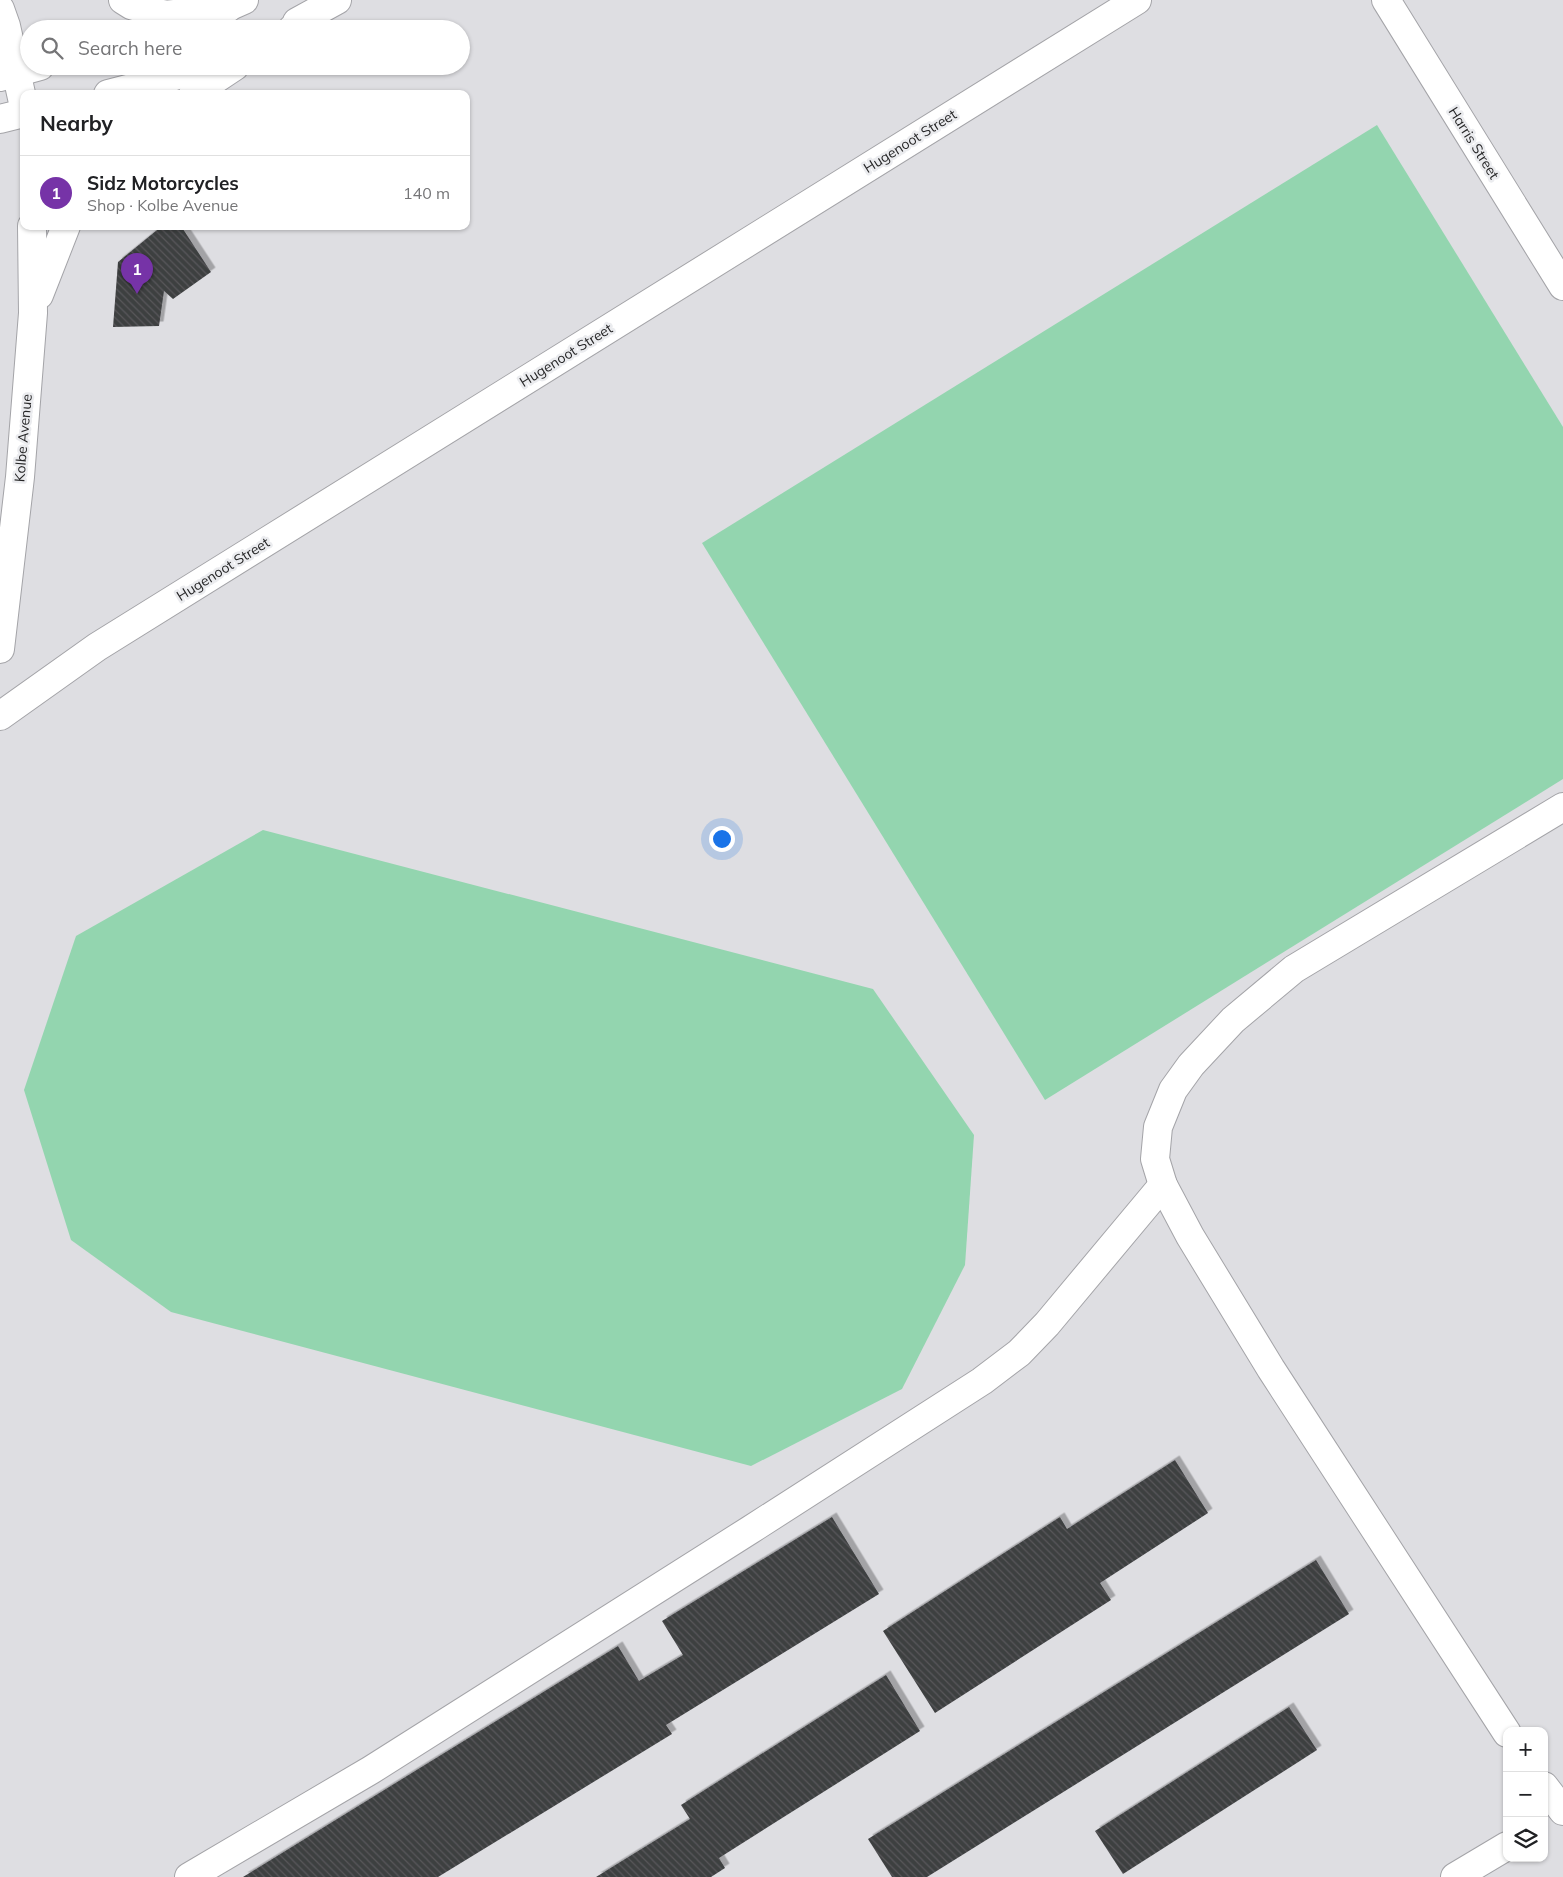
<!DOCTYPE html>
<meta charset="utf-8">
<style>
body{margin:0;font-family:Mulish,sans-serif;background:#f6f6f6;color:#202124}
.controls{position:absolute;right:15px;bottom:15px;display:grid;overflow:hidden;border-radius:10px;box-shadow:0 1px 4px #0004}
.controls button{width:45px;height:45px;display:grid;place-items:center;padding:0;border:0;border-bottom:1px solid #e0e0e0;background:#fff;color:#202124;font:25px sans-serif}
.you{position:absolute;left:721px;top:838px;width:18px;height:18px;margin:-12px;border:4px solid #fff;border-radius:50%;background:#1a73e8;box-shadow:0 0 0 8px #1a73e833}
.badge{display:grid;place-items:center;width:32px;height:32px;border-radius:50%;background:#7633a7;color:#fff;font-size:16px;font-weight:700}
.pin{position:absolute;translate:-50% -41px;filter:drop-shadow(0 1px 2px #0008)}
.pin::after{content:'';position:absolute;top:26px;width:18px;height:15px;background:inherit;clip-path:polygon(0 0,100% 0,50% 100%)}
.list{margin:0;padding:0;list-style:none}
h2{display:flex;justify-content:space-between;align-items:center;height:65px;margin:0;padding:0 20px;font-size:21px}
h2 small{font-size:16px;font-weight:400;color:#757577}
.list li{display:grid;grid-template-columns:32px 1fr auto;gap:15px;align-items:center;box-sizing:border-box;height:75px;padding:0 20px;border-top:1px solid #e0e0e0}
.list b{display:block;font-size:19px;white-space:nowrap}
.list p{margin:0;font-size:16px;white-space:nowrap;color:#757577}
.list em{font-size:16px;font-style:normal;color:#757577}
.icon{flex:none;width:28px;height:28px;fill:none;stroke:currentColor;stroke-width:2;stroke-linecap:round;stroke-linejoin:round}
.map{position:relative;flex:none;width:1563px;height:1877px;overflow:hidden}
.search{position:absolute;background:#fff;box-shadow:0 1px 4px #0004;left:20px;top:20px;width:450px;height:55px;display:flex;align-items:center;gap:12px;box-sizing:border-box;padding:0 18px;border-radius:28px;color:#757577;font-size:19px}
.panel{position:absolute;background:#fff;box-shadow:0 1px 4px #0004;left:20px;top:90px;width:450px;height:140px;border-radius:10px}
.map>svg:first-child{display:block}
.pitch{fill:#93d5af}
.building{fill:url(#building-back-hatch);filter:url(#shadow)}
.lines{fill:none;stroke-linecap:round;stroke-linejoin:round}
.minor-casing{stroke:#a4a4a8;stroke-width:30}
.major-casing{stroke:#a4a4a8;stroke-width:30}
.minor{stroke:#fff;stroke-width:28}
.major{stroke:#fff;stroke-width:28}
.labels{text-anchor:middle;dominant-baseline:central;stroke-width:5;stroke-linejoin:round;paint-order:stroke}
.street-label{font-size:14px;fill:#262627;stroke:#ebecef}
</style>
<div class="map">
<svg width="1563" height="1877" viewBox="0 0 1563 1877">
<defs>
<pattern id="building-back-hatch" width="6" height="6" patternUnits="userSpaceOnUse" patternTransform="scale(1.25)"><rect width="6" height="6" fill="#3e3f41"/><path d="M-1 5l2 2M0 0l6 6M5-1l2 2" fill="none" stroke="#58585a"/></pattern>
<filter id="shadow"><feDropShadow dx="4.5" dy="-4.5" stdDeviation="0" flood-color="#0004"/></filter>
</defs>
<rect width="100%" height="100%" fill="#dedee2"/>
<g class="pitch">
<polygon points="1377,125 1563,427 1563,779 1045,1100 702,543"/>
<polygon points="263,830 873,989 974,1135 965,1265 902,1389 751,1466 171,1312 71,1240 24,1090 76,936"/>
</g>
<g class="building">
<polygon points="162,226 181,226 211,272 173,299 164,291 159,326 113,327 118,262"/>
<polygon points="1175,1460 1208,1513 1100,1583 1111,1600 935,1713 883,1631 1060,1517 1067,1529"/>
<polygon points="832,1517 879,1594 666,1725 672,1734 438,1877 243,1877 618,1646 639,1681 683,1655 662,1621"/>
<polygon points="1316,1560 1349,1614 927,1877 892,1877 868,1839"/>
<polygon points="886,1675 920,1731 719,1858 725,1868 711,1877 596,1877 690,1819 681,1805"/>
<polygon points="1289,1707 1317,1750 1123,1874 1095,1831"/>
</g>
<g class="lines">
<g class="minor-casing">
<g id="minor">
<polyline points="1386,0 1563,286"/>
<polyline points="297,22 337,0"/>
<polyline points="174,29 187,25 244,0"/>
<polyline points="0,77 40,66"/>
<polyline points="108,94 166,79 202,66"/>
<polyline points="0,119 24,113"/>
<polyline points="0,716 97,647 1137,0"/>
<polyline points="1507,1733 1271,1369 1190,1236 1163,1185 1155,1159 1158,1127 1173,1090 1191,1065 1233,1020 1294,969 1563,807"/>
<polyline points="1544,1786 1563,1811"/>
<polyline points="189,1877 371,1770 750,1530 982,1381 1019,1353 1047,1324 1163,1185"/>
<polyline points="1455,1877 1507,1846"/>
</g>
</g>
<g class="major-casing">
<g id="major">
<polyline points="123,0 131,5 165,15 228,8"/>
<polyline points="0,9 6,26 24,107"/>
<polyline points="292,29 318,11"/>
<polyline points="193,94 235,66"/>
<polyline points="39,295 66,226"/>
<polyline points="0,649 20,477 33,313 32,226"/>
</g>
</g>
<use href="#minor" class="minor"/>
<use href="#major" class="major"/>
</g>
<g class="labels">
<g class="street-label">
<text transform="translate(910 141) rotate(-32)">Hugenoot Street</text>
<text transform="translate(1474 143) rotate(58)">Harris Street</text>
<text transform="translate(566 355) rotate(-32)">Hugenoot Street</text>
<text transform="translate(23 438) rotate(-85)">Kolbe Avenue</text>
<text transform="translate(223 569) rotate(-32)">Hugenoot Street</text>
</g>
</g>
</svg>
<div class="controls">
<button>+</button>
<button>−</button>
<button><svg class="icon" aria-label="layers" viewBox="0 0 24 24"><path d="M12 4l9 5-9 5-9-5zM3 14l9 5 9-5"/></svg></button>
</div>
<div class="you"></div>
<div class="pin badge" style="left:137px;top:294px">1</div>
<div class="search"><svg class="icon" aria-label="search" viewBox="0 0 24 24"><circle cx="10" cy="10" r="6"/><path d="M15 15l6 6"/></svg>Search here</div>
<section class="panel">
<h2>Nearby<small></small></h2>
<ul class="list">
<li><span class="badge">1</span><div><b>Sidz Motorcycles</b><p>Shop · Kolbe Avenue</p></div><em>140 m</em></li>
</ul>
</section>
</div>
